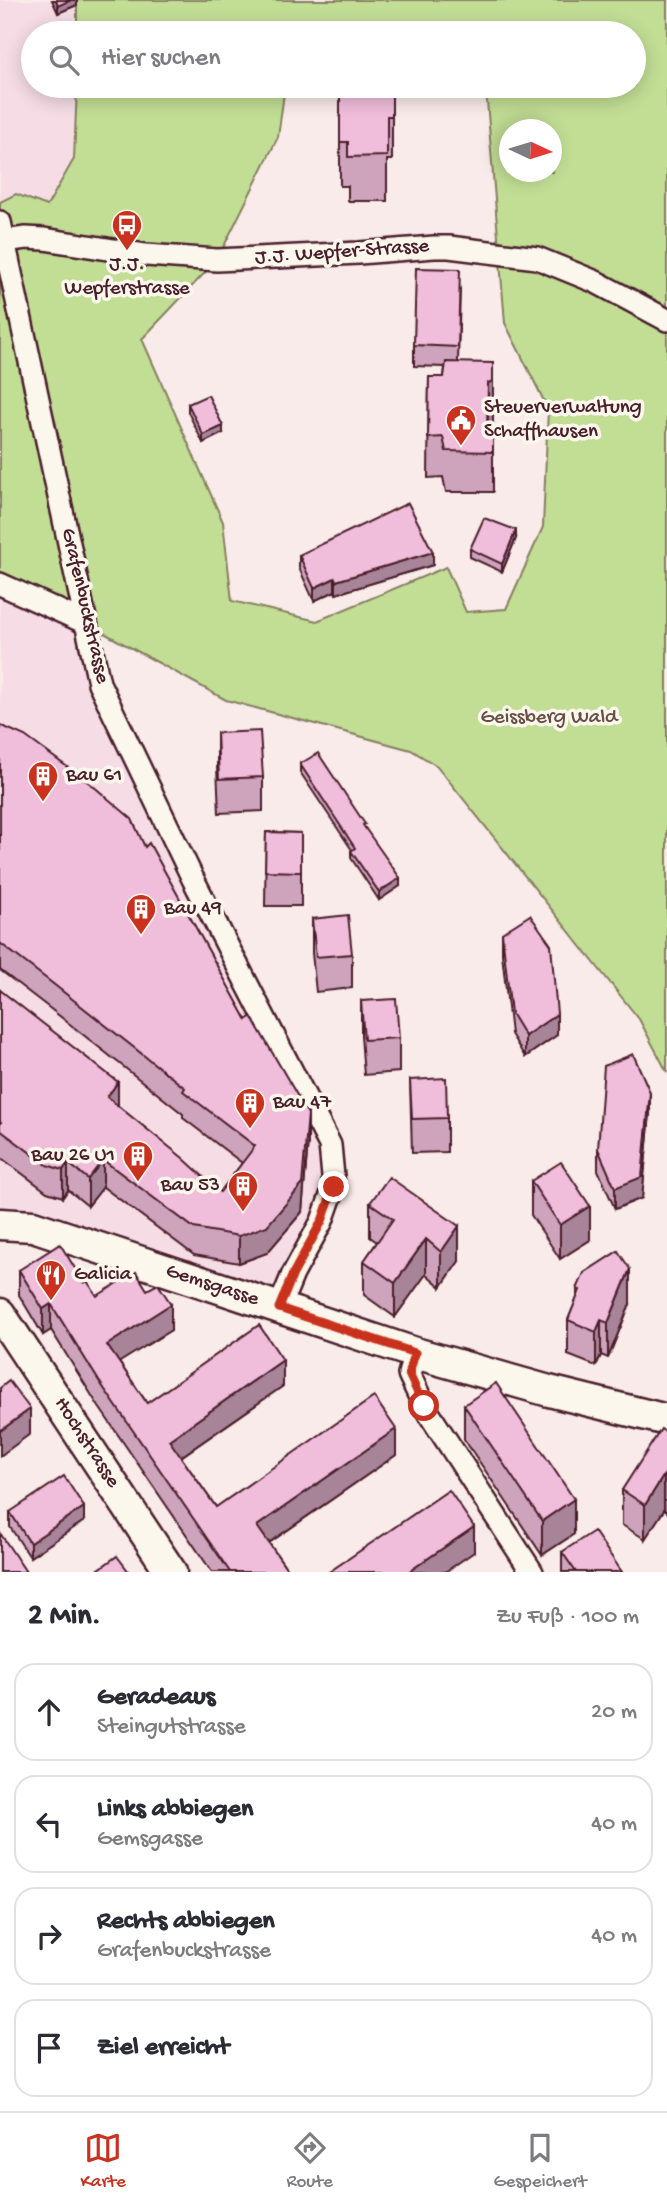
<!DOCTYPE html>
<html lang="de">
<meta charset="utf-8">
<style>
body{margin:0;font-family:"Gochi Hand",sans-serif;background:#f2f2f3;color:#2b2b33}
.compass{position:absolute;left:499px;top:119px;width:63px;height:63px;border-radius:50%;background:#fff;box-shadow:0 4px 18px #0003;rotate:94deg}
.stop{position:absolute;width:21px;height:21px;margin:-16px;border:5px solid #c8321e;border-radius:50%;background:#fff}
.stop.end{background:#c8321e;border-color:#fff;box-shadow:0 2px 7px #0008}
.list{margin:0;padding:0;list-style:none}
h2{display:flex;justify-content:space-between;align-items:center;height:91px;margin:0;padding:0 28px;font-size:30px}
h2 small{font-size:23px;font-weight:400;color:#7c7c81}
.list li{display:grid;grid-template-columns:46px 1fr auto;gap:21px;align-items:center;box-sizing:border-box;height:98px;margin:0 14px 14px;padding:0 14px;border:2px solid #e1e1e2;border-radius:21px}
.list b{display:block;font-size:26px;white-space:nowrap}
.list p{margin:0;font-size:23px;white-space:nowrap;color:#7c7c81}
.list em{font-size:23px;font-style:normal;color:#7c7c81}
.icon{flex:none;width:38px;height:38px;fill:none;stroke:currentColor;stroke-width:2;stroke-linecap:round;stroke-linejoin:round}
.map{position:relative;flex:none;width:667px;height:1572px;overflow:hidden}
.search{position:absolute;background:#fff;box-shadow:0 4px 18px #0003;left:21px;right:21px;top:21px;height:77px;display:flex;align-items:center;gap:18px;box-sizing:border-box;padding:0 24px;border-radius:38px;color:#7c7c81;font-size:26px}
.sheet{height:539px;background:#fff}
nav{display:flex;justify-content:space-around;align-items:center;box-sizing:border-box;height:98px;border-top:2px solid #e1e1e2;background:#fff;font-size:19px;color:#7c7c81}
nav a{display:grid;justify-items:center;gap:4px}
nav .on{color:#c8321e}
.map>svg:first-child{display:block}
.built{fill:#f6dde5}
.green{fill:#c2de95;stroke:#867e60;stroke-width:2;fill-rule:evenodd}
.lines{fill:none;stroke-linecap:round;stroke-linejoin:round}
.street-casing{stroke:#4a1f2b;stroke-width:26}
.secondary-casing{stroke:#4a1f2b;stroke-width:35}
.street{stroke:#fbf7ec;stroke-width:21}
.secondary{stroke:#fbf7ec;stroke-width:30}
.wall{fill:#cea3bc;stroke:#4a1f2b;stroke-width:2}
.shaded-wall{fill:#a88499;stroke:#4a1f2b;stroke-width:2}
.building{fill:#f0bddb;stroke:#4a1f2b;stroke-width:2}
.route{stroke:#c8321e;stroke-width:9}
.labels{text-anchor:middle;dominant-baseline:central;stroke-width:7;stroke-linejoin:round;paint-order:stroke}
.street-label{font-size:21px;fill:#4a1f2b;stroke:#fbf7ec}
.poi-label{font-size:21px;fill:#4a1f2b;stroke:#fbf7ec;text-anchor:start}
.park-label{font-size:21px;fill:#684f46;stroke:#fbf7ec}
</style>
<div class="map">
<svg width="667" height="1572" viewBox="0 0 667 1572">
<rect width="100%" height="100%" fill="#f9ebe9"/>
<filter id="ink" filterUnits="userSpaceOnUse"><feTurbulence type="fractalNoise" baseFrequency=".0143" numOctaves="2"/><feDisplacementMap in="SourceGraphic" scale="14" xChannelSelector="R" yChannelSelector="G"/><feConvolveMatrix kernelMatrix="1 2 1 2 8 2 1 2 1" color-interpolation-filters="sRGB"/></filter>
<g filter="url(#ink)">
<g class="built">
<polygon points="0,0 75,0 77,5 77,33 33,33 33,86 77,86 74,159 47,206 16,194 0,202"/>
<polygon points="0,584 86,623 100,683 330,1145 334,1187 279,1308 0,1224"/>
</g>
<path class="green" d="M75,0H667V1072L639,1019L437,766L411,750L226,700L86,623L0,584V202L16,194L47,206L74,159L77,86H285L278,137L217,260L142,339L223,522L232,601L317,621L446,567L466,612L506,609L543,527L548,409L505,323L487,101L475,86H634V33H77V5ZM510,130H552V172H510Z"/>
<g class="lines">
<g class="street-casing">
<g id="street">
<polyline points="0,222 99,683 193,879 330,1145 334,1187 322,1221 293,1274 279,1308"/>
<polyline points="4,241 26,238 44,239 146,255 217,260 359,253 434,247 449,247 537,258 596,282 667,320"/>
<polyline points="0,584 86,623"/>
<polyline points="415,1353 409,1374 424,1406 532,1572"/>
</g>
</g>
<g class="secondary-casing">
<g id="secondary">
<polyline points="0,1224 33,1226 415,1353 549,1391 667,1420"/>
<polyline points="0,1314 171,1572"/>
</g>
</g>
<use href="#street" class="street"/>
<use href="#secondary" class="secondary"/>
</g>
<g class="wall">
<polygon points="52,0 77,0 77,5 58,13"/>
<polygon points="340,86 392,87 392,160 387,160 387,201 348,201 348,186 340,186"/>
<polygon points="460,290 458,362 493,422 488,424 487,431 493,433 493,492 446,492 443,477 428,478 429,377 444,377 445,367 414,366 414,345"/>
<polygon points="188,404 223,433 203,443 188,412"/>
<polygon points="516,538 502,572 470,557 470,549"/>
<polygon points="299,555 433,565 336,594 335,591 314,601 299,568"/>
<polygon points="0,725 145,847 308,1141 302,1212 267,1253 239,1263 194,1255 103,1187 88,1206 68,1190 63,1197 47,1192 0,1157 0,990 118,1106 220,1192 242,1163 183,1118 183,1114 52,1010 0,970"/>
<polygon points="217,733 263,777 263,811 219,813 217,767"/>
<polygon points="300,764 365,828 400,886 379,900 351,858 351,851 352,850 300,772"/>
<polygon points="266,832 301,833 301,906 265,906"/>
<polygon points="312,919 352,954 352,988 316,992 312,953"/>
<polygon points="502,933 557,1035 525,1057 511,1034 502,954"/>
<polygon points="361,1001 399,1038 399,1072 364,1075 361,1036"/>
<polygon points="410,1080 447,1118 447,1152 412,1153"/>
<polygon points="650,1113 642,1198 615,1209 598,1170 598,1149"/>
<polygon points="531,1181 590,1240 560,1259 531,1215"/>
<polygon points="370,1203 459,1261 441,1287 426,1274 395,1317 364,1295 364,1261 377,1242 370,1237"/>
<polygon points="19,1270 84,1283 97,1296 171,1330 119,1362 147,1403 283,1386 181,1457 216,1507 396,1455 269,1543 289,1572 212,1572 99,1407 51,1330 43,1335 19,1295"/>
<polygon points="577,1289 630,1304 608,1358 601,1355 596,1366 568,1355 568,1320 577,1298"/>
<polygon points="464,1405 574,1534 542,1555 464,1439"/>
<polygon points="667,1433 667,1512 664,1510 645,1539 622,1525 622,1490"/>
<polygon points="10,1512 84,1521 30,1557 10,1527"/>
<polygon points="562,1552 622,1572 562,1572"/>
</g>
<g class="shaded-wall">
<polygon points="71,0 77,0 77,5 58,13 58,6"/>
<polygon points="493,363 493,422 488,424 488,383"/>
<polygon points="223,426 223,433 203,443 203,435"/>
<polygon points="516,530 516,538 502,572 502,564"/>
<polygon points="433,552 433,565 336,594 336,581"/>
<polygon points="335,578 335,591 314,601 314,588"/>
<polygon points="400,878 400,886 379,900 379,892"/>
<polygon points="557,1014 557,1035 525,1057 525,1036"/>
<polygon points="118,1082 118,1109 107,1097"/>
<polygon points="650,1092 650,1113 642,1198 615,1209 615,1188"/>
<polygon points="308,1114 308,1141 302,1212 267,1253 239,1263 239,1236"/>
<polygon points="103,1160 103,1187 88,1206 88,1179"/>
<polygon points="68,1163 68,1190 63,1197 63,1170"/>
<polygon points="590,1206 590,1240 560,1259 560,1225"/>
<polygon points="459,1226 459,1261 441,1287 441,1252"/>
<polygon points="426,1239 426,1274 395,1317 395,1283"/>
<polygon points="630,1269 630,1304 608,1358 608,1323"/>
<polygon points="51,1304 51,1330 43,1335 43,1309"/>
<polygon points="171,1304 171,1330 107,1370 107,1345"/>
<polygon points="601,1320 601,1355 596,1366 596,1332"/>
<polygon points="283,1360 283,1386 169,1465 169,1440"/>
<polygon points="30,1409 30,1434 0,1456 0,1431"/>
<polygon points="396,1429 396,1455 257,1551 257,1526"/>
<polygon points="664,1475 664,1510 645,1539 645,1505"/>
<polygon points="574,1499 574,1534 542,1555 542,1521"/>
<polygon points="84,1507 84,1521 30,1557 30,1543"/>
<polygon points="474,1527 474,1552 445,1572 408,1572"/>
</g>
<g class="building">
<polygon points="56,0 71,0 58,6"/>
<polygon points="340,86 387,86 387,87 392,87 392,116 387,116 387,156 348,157 348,142 340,142"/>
<polygon points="416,268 460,269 458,347 414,345"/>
<polygon points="446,362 493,363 493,381 488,383 487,431 493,433 493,452 446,451 443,437 428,438 429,377 444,377"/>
<polygon points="208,395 223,426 203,435 188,404"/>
<polygon points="408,503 433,552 336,581 335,578 314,588 299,555"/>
<polygon points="484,518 516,530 502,564 470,549"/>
<polygon points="0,725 25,736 92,785 132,819 145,847 149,843 247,1020 251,1016 308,1114 302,1185 267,1226 239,1236 194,1228 103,1160 88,1179 68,1163 63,1170 47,1165 0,1130 0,1123 1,1122 0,1121 0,990 118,1082 107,1097 183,1158 220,1192 255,1146 183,1091 185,1088 52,983 0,943"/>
<polygon points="260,731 263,777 219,779 217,733"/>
<polygon points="318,753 365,824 363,825 400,878 379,892 351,851 355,848 300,764"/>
<polygon points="266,832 301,833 301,872 265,871"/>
<polygon points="348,915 352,954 316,957 312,919"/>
<polygon points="530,915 551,945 557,1014 525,1036 511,1013 502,933"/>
<polygon points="396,999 399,1038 364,1040 361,1001"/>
<polygon points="633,1054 650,1092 642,1177 615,1188 598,1149 604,1066"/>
<polygon points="446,1078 447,1118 412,1119 410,1080"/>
<polygon points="561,1162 590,1206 560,1225 531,1181"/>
<polygon points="389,1177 459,1226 441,1252 426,1239 395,1283 364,1261 393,1219 370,1203"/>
<polygon points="60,1244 84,1283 87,1281 97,1296 136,1272 147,1290 158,1284 171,1304 107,1345 147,1403 259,1325 283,1360 169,1440 216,1507 374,1397 396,1429 257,1526 289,1572 230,1572 99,1381 51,1304 43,1309 19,1270"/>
<polygon points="618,1251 630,1269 608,1323 601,1320 596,1332 568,1320 580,1290 577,1289 584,1273"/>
<polygon points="9,1381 30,1409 0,1431 0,1388"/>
<polygon points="496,1383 574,1499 542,1521 464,1405"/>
<polygon points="661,1429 667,1433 667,1477 664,1475 645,1505 622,1490"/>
<polygon points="64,1476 84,1507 30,1543 10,1512"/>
<polygon points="449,1490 474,1527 408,1572 329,1572"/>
<polygon points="594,1531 622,1572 576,1572 562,1552"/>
<polygon points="0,1533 26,1572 0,1572"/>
<polygon points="117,1556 129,1572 95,1572"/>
</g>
</g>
<g class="lines" filter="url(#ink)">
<polyline class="route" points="334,1187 322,1221 293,1274 279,1308 415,1353 409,1374 424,1406"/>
</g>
<defs>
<g id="bus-pin" transform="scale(1.575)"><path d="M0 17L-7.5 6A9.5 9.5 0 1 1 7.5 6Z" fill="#c8321e" stroke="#fbf7ec"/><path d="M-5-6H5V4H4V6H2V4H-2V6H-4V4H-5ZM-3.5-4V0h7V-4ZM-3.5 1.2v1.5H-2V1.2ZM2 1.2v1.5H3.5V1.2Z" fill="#fff"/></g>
<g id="civic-pin" transform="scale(1.575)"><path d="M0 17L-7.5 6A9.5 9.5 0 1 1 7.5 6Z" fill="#c8321e" stroke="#fbf7ec"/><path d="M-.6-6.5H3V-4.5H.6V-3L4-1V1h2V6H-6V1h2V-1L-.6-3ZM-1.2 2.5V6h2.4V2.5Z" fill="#fff"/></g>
<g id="building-pin" transform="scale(1.575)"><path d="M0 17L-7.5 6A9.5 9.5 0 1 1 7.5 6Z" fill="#c8321e" stroke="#fbf7ec"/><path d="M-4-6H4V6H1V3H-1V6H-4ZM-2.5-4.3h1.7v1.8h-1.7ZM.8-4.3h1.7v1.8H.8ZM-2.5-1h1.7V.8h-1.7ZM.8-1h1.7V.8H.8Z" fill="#fff"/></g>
<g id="restaurant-pin" transform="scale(1.575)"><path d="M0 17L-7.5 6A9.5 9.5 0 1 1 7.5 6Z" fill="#c8321e" stroke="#fbf7ec"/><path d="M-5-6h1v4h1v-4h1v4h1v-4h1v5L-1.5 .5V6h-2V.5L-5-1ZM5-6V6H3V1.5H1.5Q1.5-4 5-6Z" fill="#fff"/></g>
</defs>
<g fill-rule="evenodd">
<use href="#bus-pin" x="127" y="225"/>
<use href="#civic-pin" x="461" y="420"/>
<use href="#building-pin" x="43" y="776"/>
<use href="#building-pin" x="141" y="909"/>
<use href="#building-pin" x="250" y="1103"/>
<use href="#building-pin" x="138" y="1156"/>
<use href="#building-pin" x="243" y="1186"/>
<use href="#restaurant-pin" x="51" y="1275"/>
</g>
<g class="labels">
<g class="street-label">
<text transform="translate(342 253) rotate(-4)">J.J. Wepfer-Strasse</text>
<text transform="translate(84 606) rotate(77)">Grafenbuckstrasse</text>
<text transform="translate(212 1286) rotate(18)">Gemsgasse</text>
<text transform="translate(86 1443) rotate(57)">Hochstrasse</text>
</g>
<g class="poi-label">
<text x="127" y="265" text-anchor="middle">J.J.<tspan x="127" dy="24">Wepferstrasse</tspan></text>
<text x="484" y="408">Steuerverwaltung<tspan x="484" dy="24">Schaffhausen</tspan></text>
<text x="66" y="776">Bau 61</text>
<text x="164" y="909">Bau 49</text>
<text x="273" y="1103">Bau 47</text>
<text x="115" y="1156" text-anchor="end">Bau 26 U1</text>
<text x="220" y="1186" text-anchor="end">Bau 53</text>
<text x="74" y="1275">Galicia</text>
</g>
<g class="park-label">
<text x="549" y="718">Geissberg Wald</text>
</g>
</g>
</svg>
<svg class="compass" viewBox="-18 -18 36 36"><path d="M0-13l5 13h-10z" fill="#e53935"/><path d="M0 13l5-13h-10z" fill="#7c7c81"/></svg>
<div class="stop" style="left:424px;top:1406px"></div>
<div class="stop end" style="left:334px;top:1187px"></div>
<div class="search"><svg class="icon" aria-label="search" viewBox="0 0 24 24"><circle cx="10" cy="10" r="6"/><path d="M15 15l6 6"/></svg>Hier suchen</div>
</div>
<section class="sheet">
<h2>2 Min.<small>Zu Fuß · 100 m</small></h2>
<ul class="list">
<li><svg class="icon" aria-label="ahead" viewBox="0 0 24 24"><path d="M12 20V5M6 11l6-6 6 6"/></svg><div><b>Geradeaus</b><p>Steingutstrasse</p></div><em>20 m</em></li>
<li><svg class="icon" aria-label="left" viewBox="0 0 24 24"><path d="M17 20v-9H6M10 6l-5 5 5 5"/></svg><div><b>Links abbiegen</b><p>Gemsgasse</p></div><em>40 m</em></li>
<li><svg class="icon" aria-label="right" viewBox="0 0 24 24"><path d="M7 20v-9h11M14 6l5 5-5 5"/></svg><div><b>Rechts abbiegen</b><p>Grafenbuckstrasse</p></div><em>40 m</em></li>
<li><svg class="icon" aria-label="arrive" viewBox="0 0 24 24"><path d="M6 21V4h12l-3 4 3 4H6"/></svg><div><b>Ziel erreicht</b></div></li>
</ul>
</section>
<nav>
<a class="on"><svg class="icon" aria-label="map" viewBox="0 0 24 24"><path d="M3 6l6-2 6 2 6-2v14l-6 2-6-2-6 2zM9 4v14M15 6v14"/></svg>Karte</a>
<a><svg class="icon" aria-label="directions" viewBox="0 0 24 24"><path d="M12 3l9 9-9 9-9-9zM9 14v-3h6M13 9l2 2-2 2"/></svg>Route</a>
<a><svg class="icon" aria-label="saved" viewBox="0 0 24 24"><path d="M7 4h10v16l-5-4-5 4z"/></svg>Gespeichert</a>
</nav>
